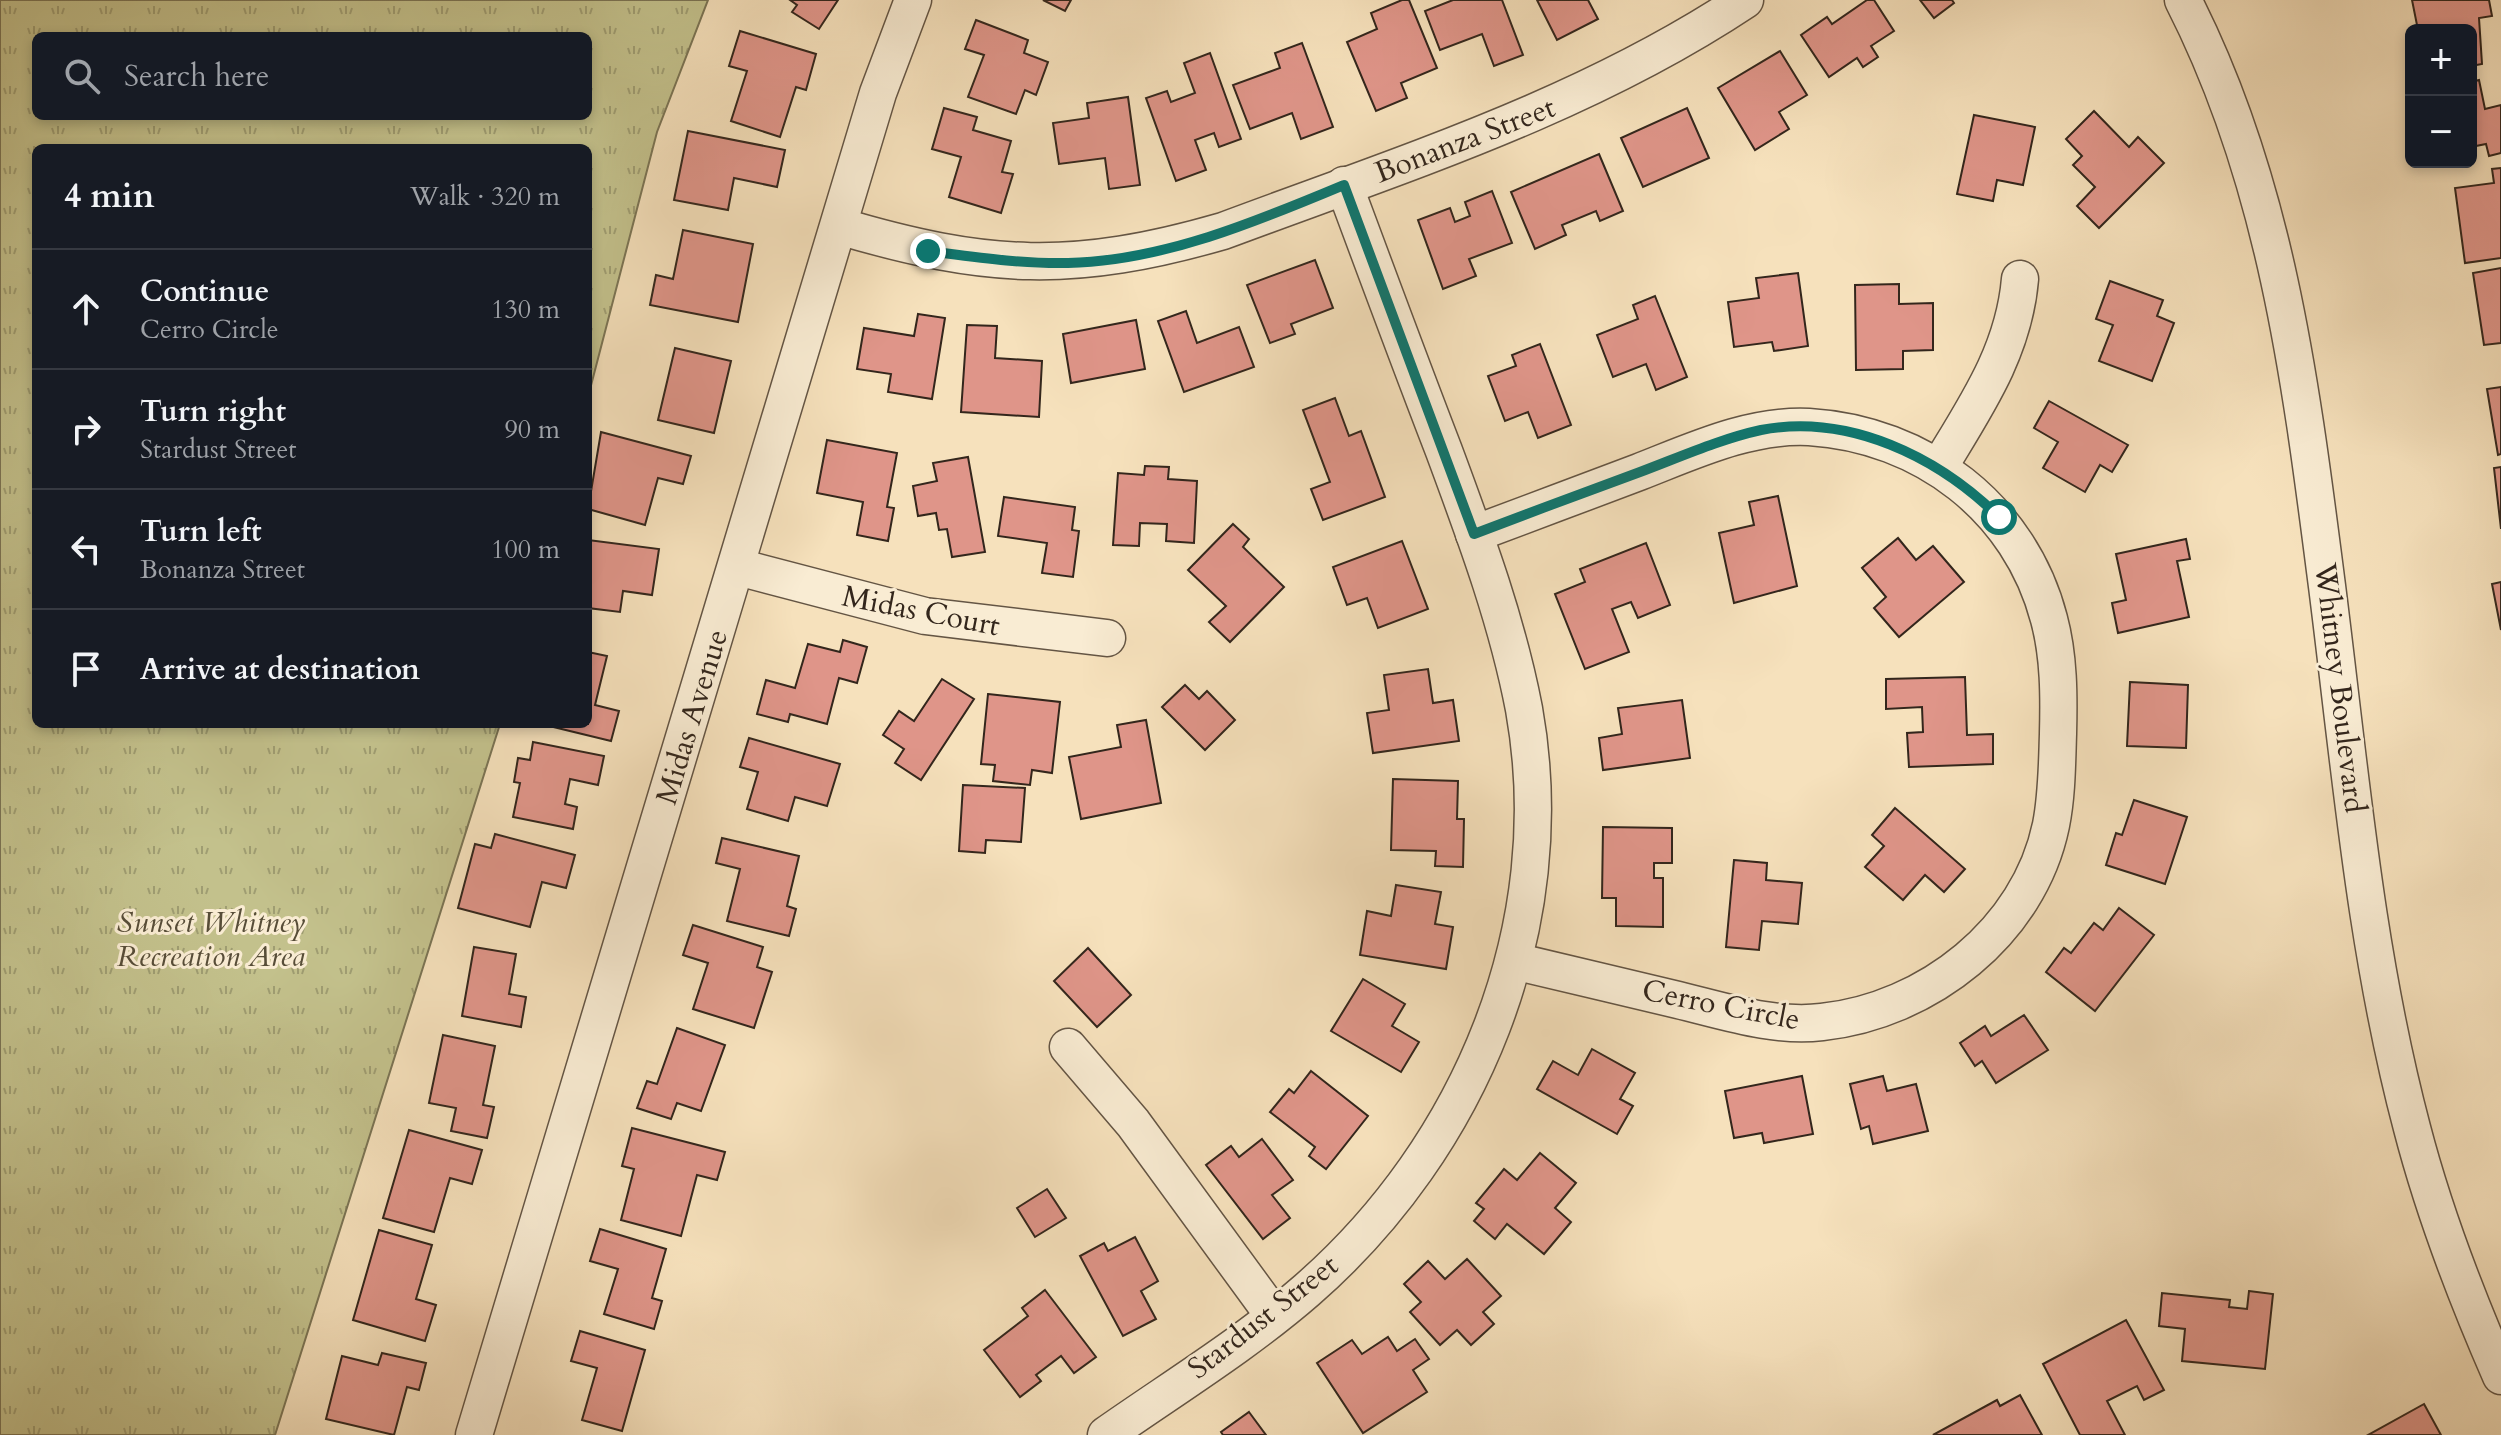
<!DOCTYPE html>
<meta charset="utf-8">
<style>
body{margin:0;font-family:Cardo,serif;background:#20242c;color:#f1f3f6}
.controls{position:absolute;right:24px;top:24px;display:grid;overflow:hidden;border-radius:12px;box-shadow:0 4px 12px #0003}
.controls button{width:72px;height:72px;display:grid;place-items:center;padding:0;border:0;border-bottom:2px solid #363941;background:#171b24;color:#f1f3f6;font:40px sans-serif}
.stop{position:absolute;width:24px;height:24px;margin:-18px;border:6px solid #0f766e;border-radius:50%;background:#fff}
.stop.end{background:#0f766e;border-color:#fff;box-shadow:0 2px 8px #0008}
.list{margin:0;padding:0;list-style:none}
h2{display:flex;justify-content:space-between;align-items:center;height:104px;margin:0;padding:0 32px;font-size:34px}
h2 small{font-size:26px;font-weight:400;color:#9ea1a6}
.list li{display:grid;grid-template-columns:52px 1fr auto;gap:24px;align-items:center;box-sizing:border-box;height:120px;padding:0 32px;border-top:2px solid #363941}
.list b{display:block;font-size:30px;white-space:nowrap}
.list p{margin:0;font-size:26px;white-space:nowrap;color:#9ea1a6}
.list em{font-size:26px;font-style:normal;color:#9ea1a6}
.icon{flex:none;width:44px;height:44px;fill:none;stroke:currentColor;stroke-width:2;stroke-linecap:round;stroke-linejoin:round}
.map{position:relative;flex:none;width:2501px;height:1435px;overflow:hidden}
.search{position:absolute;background:#171b24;box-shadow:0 4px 12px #0003;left:32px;top:32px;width:560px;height:88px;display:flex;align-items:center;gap:20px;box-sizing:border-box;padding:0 28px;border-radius:12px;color:#9ea1a6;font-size:30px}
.panel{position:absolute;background:#171b24;box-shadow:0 4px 12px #0003;left:32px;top:144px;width:560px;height:584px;border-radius:12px}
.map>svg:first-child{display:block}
.park{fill:url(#park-tufts);stroke:#7b7454;stroke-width:2;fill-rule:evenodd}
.building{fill:#df9589;stroke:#33261c;stroke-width:2}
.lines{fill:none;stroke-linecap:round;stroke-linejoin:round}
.minor-casing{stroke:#645544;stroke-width:39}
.minor{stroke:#f9ecd3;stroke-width:36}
.route{stroke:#0f766e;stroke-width:10}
.labels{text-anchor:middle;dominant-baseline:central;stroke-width:6;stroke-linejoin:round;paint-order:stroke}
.street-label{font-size:30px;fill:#33261c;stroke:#f9ecd3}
.park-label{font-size:30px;font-style:italic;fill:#574d38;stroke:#f9ecd3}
</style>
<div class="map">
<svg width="2501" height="1435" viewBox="0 0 2501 1435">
<defs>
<pattern id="park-tufts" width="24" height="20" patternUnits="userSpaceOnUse" patternTransform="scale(2)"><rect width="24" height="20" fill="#c3c18c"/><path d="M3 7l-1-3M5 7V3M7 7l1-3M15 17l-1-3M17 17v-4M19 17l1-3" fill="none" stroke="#9f9d72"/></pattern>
</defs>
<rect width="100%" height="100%" fill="#f6e1bc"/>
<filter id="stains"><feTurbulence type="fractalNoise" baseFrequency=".0025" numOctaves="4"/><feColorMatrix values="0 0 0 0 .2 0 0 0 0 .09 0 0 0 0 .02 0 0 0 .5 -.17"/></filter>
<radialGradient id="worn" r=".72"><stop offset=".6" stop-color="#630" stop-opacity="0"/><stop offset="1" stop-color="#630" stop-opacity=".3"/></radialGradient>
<path class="park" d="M0,0H708L657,132L588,397V148H36V724H500L275,1435H0ZM36,36H588V116H36Z"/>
<g class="building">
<polygon points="790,0 838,0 819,29 792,12 797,5"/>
<polygon points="1043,0 1071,0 1065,11"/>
<polygon points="1402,0 1409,0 1437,68 1401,83 1407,98 1376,111 1347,42 1377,29 1371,13"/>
<polygon points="1453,0 1502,0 1523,55 1494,66 1482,34 1440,50 1425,11"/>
<polygon points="1537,0 1588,0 1598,19 1557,40"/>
<polygon points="1867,0 1874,0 1894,31 1871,46 1878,57 1863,67 1857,58 1829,77 1801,35 1827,17 1832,24"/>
<polygon points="1920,0 1952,0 1954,3 1934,18"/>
<polygon points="2412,0 2489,0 2492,16 2479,18 2482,64 2471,66 2471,30 2418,30"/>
<polygon points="976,20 1028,40 1024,53 1048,62 1036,95 1025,90 1016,114 968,97 984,55 965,49"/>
<polygon points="740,31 816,54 806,90 796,87 780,137 731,121 747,71 729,66"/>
<polygon points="1302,43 1333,127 1301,139 1292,113 1250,129 1233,85 1280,68 1275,53"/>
<polygon points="1780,51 1807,95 1779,112 1789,129 1755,150 1718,88"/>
<polygon points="1210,53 1241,139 1219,147 1214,133 1195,140 1206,170 1176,181 1146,98 1167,91 1171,102 1195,93 1184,63"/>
<polygon points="2479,80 2485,109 2501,105 2501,153 2489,156 2486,144 2471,147 2471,82"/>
<polygon points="1128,97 1140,185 1109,189 1105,158 1059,164 1053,123 1089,118 1087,103"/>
<polygon points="944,108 977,117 973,130 1011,141 1002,172 1013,174 1001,213 949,197 961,157 932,149"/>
<polygon points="1687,108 1709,158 1643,187 1621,138"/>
<polygon points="2094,111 2129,147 2138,137 2164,163 2099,228 2077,206 2095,187 2073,165 2082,156 2066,139"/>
<polygon points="1974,115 2035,127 2023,185 1997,180 1993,201 1957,194"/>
<polygon points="688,131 785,150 777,187 734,178 728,210 674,200"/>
<polygon points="1599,154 1623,211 1600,221 1596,211 1562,225 1566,235 1535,249 1511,192"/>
<polygon points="2501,168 2501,258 2465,263 2455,188 2494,183 2492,169"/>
<polygon points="1492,191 1512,243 1469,259 1476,276 1443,289 1418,220 1450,208 1455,222 1470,216 1465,202"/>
<polygon points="683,230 753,244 738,322 650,305 656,275 673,279"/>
<polygon points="1315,260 1333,308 1291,324 1295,334 1270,343 1247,285"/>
<polygon points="2501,268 2501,343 2484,345 2473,273"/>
<polygon points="1798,273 1808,346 1774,351 1772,342 1734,347 1728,302 1759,298 1756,278"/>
<polygon points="2110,281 2163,300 2157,316 2174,323 2152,381 2099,361 2113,325 2096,319"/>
<polygon points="1899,284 1899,304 1933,303 1933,350 1903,351 1903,369 1856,370 1855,285"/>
<polygon points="1655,296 1687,377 1656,390 1646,364 1613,377 1597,335 1638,319 1633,305"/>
<polygon points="1186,311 1197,343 1239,327 1254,367 1184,392 1158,321"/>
<polygon points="918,314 945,318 932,399 888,392 891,374 857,369 864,328 914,336"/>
<polygon points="1136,320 1145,369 1071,383 1063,334"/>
<polygon points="967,325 997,326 995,358 1042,361 1039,417 961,412"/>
<polygon points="1540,344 1571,425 1538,438 1528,412 1505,421 1488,376 1516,366 1512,355"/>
<polygon points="675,348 731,361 714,433 658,420"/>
<polygon points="2501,387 2501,454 2498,455 2487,389"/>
<polygon points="1335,398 1349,436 1361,431 1385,497 1323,520 1311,489 1330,482 1303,410"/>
<polygon points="2049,401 2128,445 2112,472 2100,465 2085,492 2043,468 2058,442 2034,428"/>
<polygon points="601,432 691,456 683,484 658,478 645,525 588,509"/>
<polygon points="827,440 897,453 887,507 894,508 888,541 857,535 863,502 817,493"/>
<polygon points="968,457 985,552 952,557 947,529 939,530 936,513 918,516 913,486 937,481 933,463"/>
<polygon points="1145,466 1169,467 1168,479 1197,481 1194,543 1166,541 1167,524 1140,523 1139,546 1113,545 1118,473 1144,475"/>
<polygon points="2501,467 2501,529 2494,468"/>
<polygon points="1778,496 1797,586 1734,603 1719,533 1754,525 1749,502"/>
<polygon points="1004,497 1075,507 1072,530 1079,531 1073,577 1042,573 1047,543 998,536"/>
<polygon points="1233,524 1249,539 1243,547 1284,587 1230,642 1209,622 1226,606 1188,570"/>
<polygon points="1898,538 1916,560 1933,546 1964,582 1899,637 1874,608 1886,597 1862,568"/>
<polygon points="2186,539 2190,559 2177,561 2189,617 2118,633 2112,603 2126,600 2116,554"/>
<polygon points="588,540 659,549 652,595 623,591 620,612 588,608"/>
<polygon points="1402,541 1428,609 1378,628 1367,598 1347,605 1333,567"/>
<polygon points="1646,543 1670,605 1638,618 1631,602 1612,609 1629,652 1585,669 1555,594 1585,582 1580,569"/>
<polygon points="2501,582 2501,630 2492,584"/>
<polygon points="843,640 867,647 857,683 839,678 827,724 790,714 788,722 757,714 766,680 795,688 808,644 840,652"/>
<polygon points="588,652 607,656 595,705 619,711 611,741 541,724 588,724"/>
<polygon points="1428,669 1433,703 1453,700 1459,741 1373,753 1367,713 1389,710 1384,675"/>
<polygon points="1965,677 1967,735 1993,734 1993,764 1909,767 1907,733 1923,732 1922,707 1886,709 1886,679"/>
<polygon points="942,679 974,699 921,780 895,763 904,749 883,735 899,711 914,721"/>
<polygon points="2130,682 2188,685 2186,748 2127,746"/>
<polygon points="1185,685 1199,699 1207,691 1235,720 1205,750 1162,707"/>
<polygon points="988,694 1060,702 1052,773 1032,770 1030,785 993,781 995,765 981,764"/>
<polygon points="1682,700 1690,758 1603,770 1599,738 1622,734 1618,708"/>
<polygon points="1146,720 1161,803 1081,819 1069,757 1121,747 1117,725"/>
<polygon points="749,738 840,764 827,806 795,797 788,821 747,809 758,772 740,767"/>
<polygon points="533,742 604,756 598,785 570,779 565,804 577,807 573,829 513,817 520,783 514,782 518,758 530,760"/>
<polygon points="1393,779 1458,781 1457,819 1464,819 1463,867 1435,866 1436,851 1391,850"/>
<polygon points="963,785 1025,788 1021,842 986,840 985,853 959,851"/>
<polygon points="2134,800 2187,817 2165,884 2106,865 2116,833 2122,835"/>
<polygon points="1895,808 1965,869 1944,892 1925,875 1903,900 1865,867 1884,846 1872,835"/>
<polygon points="1603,827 1672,828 1672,863 1654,863 1654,878 1663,878 1663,927 1616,926 1616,898 1602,898"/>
<polygon points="495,834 575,855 566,888 542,882 530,927 458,908 475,844 491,848"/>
<polygon points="722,838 799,856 787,906 796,909 789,936 727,921 740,869 716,863"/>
<polygon points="1734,860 1767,863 1766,880 1802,883 1798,924 1762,921 1759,950 1726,947"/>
<polygon points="1396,885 1441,892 1435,924 1453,927 1446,969 1360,955 1367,911 1391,916"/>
<polygon points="2119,908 2154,935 2095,1011 2046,972 2064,948 2071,953 2094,923 2103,930"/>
<polygon points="693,925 763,947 757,967 772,972 754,1028 693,1009 708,963 683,955"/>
<polygon points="474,947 516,954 509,994 526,997 521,1027 462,1016"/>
<polygon points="1088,948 1131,995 1097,1027 1054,981"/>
<polygon points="1363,979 1405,1004 1392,1026 1419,1042 1401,1072 1331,1031"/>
<polygon points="2024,1015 2048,1050 1996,1083 1982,1061 1975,1066 1960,1043 1985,1026 1991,1036"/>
<polygon points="677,1028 725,1045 701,1111 677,1103 671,1119 637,1108 647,1081 657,1084"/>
<polygon points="443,1035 495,1046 483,1105 494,1107 487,1138 451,1131 456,1108 429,1103"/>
<polygon points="1592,1049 1635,1073 1620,1099 1633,1106 1617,1134 1537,1089 1553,1061 1578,1075"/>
<polygon points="1311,1071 1368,1116 1326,1169 1309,1156 1315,1147 1270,1112 1289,1089 1294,1093"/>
<polygon points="1802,1076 1813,1134 1764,1143 1762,1133 1734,1138 1725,1091"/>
<polygon points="1883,1076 1887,1091 1916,1084 1928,1131 1873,1144 1869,1126 1861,1129 1850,1084"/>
<polygon points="632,1128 725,1152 717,1180 697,1175 681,1236 621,1220 634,1169 622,1166"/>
<polygon points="409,1130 482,1150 472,1184 450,1178 434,1232 383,1218"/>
<polygon points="1262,1139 1293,1180 1272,1195 1290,1218 1263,1239 1206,1165 1231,1146 1239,1157"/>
<polygon points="1540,1153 1576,1183 1555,1208 1571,1222 1544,1254 1507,1224 1495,1239 1474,1221 1484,1209 1476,1203 1504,1169 1517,1180"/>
<polygon points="1047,1189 1066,1218 1035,1237 1017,1208"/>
<polygon points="600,1229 666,1249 652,1298 662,1301 654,1329 604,1314 618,1269 590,1261"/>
<polygon points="379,1230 432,1245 416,1299 436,1305 425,1341 353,1320"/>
<polygon points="1135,1237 1158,1281 1141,1291 1156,1319 1123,1336 1080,1256 1104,1243 1108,1251"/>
<polygon points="1467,1259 1501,1296 1483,1312 1494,1324 1471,1345 1457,1330 1440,1345 1410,1312 1421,1302 1404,1284 1428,1261 1445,1279"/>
<polygon points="1045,1290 1096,1357 1074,1373 1061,1356 1036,1375 1041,1381 1020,1397 984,1350 1028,1316 1022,1308"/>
<polygon points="2249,1291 2273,1294 2265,1369 2182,1361 2185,1329 2159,1326 2162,1293 2230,1300 2229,1307 2247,1309"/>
<polygon points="2126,1320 2164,1390 2144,1400 2137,1386 2107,1401 2125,1435 2080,1435 2043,1364"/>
<polygon points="580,1331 645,1350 622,1431 582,1420 597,1368 571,1361"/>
<polygon points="1388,1337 1397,1351 1415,1339 1429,1359 1413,1370 1427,1392 1363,1433 1317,1363 1352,1340 1362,1354"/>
<polygon points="382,1353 426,1363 419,1390 407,1387 394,1435 326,1419 342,1356 378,1365"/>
<polygon points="2020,1395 2042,1435 1933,1435 1997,1400 2000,1406"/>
<polygon points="2424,1404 2441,1435 2368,1435"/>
<polygon points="1249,1412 1266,1435 1223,1435 1221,1432"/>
</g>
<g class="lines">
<g class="minor-casing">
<g id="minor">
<path d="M2183,0C2277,184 2301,384 2327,586C2350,767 2365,951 2412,1128C2434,1213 2466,1296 2501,1376"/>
<path d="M839,226C987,270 1074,274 1223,231C1402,164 1584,107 1745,0"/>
<path d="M1939,467C1976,406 2014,351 2020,279"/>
<path d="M1474,534C1529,513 1584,493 1639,472C1693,451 1750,424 1809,427C1923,434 2020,508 2049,619C2059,656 2059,696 2058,734C2057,764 2057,795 2051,825C2029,932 1927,1011 1822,1022C1774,1028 1724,1011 1678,1000C1623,987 1569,974 1514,961"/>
<polyline points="738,567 925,616 1107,638"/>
<polyline points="1068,1047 1133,1123 1274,1316"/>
<polyline points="474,1435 878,93 913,0"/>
<path d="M1106,1435C1173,1388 1245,1344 1307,1290C1471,1147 1563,926 1524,709C1507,620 1475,535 1444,451C1410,363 1377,274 1344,185"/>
</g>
</g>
<use href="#minor" class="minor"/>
</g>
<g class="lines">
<path class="route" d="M928,251C975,257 1021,264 1068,263C1163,261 1258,221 1344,185L1474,534C1529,513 1585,492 1640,472C1680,457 1720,439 1761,430C1849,413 1938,457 1999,517"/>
</g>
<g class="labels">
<g class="street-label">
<text transform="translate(1465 140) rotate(-21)">Bonanza Street</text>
<text transform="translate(921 611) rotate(11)">Midas Court</text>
<text transform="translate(2340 688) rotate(83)">Whitney Boulevard</text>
<text transform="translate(692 717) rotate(-73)">Midas Avenue</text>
<text transform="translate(1721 1005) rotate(11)">Cerro Circle</text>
<text transform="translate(1263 1317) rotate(-38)">Stardust Street</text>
</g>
<g class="park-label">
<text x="211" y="922">Sunset Whitney<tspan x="211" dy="34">Recreation Area</tspan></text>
</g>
</g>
<rect width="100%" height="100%" filter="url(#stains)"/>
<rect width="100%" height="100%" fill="url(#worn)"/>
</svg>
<div class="controls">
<button>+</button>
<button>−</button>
</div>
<div class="stop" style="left:1999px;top:517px"></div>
<div class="stop end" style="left:928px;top:251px"></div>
<div class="search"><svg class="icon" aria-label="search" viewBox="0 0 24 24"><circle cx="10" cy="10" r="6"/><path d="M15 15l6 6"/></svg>Search here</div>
<section class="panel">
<h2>4 min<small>Walk · 320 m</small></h2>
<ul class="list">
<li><svg class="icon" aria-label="ahead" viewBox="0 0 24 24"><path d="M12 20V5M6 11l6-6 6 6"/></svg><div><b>Continue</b><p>Cerro Circle</p></div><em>130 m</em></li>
<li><svg class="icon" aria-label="right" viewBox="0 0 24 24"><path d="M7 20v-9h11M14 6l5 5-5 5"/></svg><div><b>Turn right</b><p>Stardust Street</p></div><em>90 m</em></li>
<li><svg class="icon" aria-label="left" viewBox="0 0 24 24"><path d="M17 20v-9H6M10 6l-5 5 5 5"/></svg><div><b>Turn left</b><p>Bonanza Street</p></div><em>100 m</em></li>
<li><svg class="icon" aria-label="arrive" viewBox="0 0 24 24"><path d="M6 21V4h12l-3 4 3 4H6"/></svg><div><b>Arrive at destination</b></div></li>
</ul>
</section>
</div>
